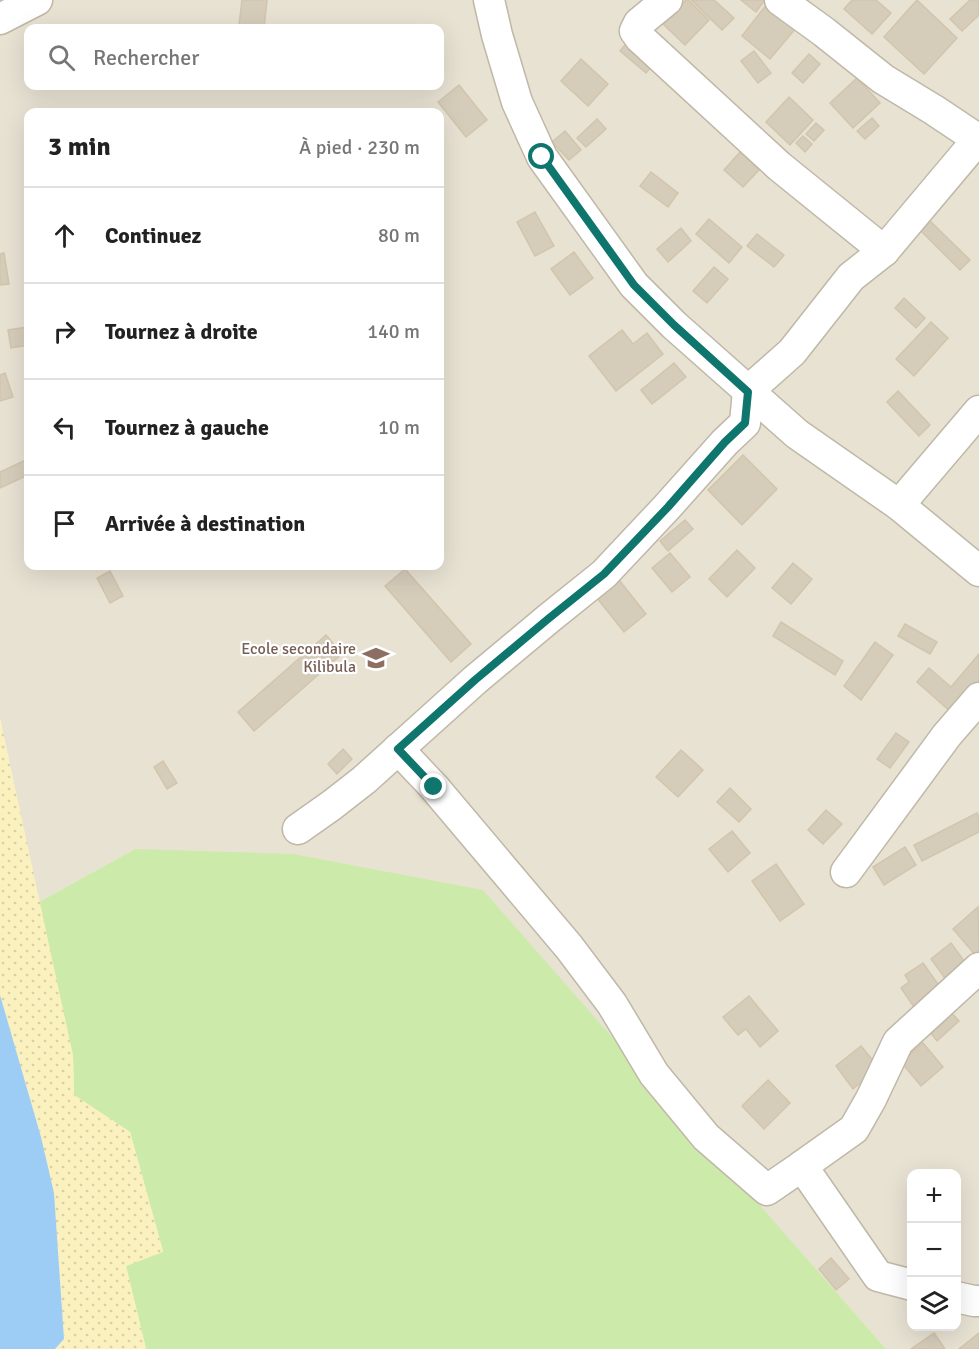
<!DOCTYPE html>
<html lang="fr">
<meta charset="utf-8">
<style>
body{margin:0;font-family:Signika,sans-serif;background:#f6f6f6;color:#222}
.controls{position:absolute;right:18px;bottom:18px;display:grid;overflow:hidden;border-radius:12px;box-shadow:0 6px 24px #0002}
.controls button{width:54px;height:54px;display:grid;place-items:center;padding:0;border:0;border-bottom:2px solid #e0e0e0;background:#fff;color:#222;font:30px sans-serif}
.stop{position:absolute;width:18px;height:18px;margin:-14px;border:4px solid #0f766e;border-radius:50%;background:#fff}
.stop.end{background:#0f766e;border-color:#fff;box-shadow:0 2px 6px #0008}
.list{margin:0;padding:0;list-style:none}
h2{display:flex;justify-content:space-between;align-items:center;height:78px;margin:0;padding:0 24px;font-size:26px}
h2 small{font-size:20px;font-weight:400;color:#767676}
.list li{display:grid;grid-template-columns:39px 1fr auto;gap:18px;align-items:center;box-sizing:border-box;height:96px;padding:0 24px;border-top:2px solid #e0e0e0}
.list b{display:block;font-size:22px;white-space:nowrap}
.list em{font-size:20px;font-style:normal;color:#767676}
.icon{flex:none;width:33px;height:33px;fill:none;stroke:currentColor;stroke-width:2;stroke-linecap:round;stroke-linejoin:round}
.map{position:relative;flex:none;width:979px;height:1349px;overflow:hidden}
.search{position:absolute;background:#fff;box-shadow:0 6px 24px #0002;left:24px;top:24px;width:420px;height:66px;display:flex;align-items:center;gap:15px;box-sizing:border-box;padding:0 21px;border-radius:12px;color:#767676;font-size:22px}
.panel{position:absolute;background:#fff;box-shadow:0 6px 24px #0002;left:24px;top:108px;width:420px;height:462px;border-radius:12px}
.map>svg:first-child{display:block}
.residential{fill:#e8e2d3;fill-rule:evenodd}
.grass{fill:#ccebab}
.sand{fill:url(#sand-dots)}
.water{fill:#9dcdf5}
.building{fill:#d6ccba;stroke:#d2c5ac;stroke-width:1.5}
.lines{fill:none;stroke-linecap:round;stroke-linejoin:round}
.street-casing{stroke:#c0b8a7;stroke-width:33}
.street{stroke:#fff;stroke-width:30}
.route{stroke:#0f766e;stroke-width:8}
.labels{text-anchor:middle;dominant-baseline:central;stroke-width:4.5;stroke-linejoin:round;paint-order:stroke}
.education-label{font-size:16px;fill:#785e54;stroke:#fff;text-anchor:end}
</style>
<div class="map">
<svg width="979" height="1349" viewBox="0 0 979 1349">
<defs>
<pattern id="sand-dots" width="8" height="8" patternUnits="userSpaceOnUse" patternTransform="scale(1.5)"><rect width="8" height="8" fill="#fbf1be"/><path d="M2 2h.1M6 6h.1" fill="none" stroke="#d8d0a4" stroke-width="1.8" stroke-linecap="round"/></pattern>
</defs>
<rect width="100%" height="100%" fill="#f4f0e5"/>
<path class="residential" d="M0,0H979V1349H886L762,1209L135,849L39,902L0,718ZM28,28H440V86H28ZM28,112H440V566H28ZM912,1174H956V1326H912Z"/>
<polygon class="grass" points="135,849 293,854 483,890 886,1349 146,1349 126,1266 163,1251 130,1132 74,1095 73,1056 39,902"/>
<polygon class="sand" points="0,718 73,1056 74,1095 130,1132 163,1252 126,1266 146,1349 55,1349 64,1339 54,1193 41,1137 0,995"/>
<polygon class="water" points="0,995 41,1137 54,1193 64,1339 55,1349 0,1349"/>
<g class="building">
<polygon points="242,0 267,0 264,28 239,25"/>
<polygon points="686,0 688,0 709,20 685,45 663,24"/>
<polygon points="691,0 714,0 734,18 722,30"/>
<polygon points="741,0 765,0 756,12"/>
<polygon points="852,0 876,0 891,13 872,34 844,9"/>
<polygon points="917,0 957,38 924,74 884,37"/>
<polygon points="970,0 979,0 979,15 962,31 950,19"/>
<polygon points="767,4 796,28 770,59 742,36"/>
<polygon points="631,38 657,60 646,73 620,51"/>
<polygon points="754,51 771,73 758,83 741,61"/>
<polygon points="809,54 820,64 803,83 792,73"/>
<polygon points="581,59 608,84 588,106 561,81"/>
<polygon points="857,78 880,103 853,128 830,103"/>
<polygon points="459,85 487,120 466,137 438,102"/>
<polygon points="789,97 813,120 790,145 766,122"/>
<polygon points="872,118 879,126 865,139 857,131"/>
<polygon points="597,119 606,129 586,147 577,138"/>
<polygon points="816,123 824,130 814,141 806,134"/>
<polygon points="565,131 581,150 569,160 552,142"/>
<polygon points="803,136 812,144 805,152 796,143"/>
<polygon points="740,152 759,170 743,187 724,170"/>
<polygon points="651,172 678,193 668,207 640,186"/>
<polygon points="535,212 554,246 535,256 517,222"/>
<polygon points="709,219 742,247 729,263 696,234"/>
<polygon points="929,220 970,260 960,270 920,230"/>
<polygon points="681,228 691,241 668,262 657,249"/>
<polygon points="757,234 784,255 774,267 747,246"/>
<polygon points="574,252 593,278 570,295 551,269"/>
<polygon points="4,253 9,284 0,285 0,254"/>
<polygon points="714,267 728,279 707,303 693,291"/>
<polygon points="904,298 925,318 916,328 895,308"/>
<polygon points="28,314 28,345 11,348 8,330 28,327 26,315"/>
<polygon points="931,322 948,338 914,376 896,359"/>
<polygon points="622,330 633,344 647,333 663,354 616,391 589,356"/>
<polygon points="674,363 686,377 652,404 641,390"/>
<polygon points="5,373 13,397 0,401 0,375"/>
<polygon points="898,391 930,425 919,436 887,402"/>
<polygon points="743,455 777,489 742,525 708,490"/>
<polygon points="28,459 28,475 0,488 0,472"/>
<polygon points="685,520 693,529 668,551 660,541"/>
<polygon points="737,550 755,568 727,597 709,579"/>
<polygon points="670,553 690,577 672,592 652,568"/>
<polygon points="793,563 812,579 791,604 772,588"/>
<polygon points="405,569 471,644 451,662 385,586"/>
<polygon points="110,571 123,596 110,603 97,578"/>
<polygon points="619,580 646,614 624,632 597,598"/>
<polygon points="781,622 843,661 835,675 773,636"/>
<polygon points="905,624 937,642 930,654 898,636"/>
<polygon points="326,635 342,654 254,731 238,712"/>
<polygon points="875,642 893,655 861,700 844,686"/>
<polygon points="979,654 979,681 952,713 917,682 929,668 951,687"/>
<polygon points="896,733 909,742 890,768 877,759"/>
<polygon points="343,749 352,759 337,774 328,764"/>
<polygon points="681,750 703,770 678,797 656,777"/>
<polygon points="163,761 177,783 167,789 154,767"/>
<polygon points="730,788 751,809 739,822 717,802"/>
<polygon points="826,810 842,824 823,844 808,830"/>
<polygon points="977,813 979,818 979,832 922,861 914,845"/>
<polygon points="732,831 750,853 728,872 709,849"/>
<polygon points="905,847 916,865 884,885 873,867"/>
<polygon points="776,864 804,904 780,921 752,881"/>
<polygon points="978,907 979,955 977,957 953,929"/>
<polygon points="951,943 970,969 950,985 931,959"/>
<polygon points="923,963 945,994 918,1013 901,988 909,982 905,975"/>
<polygon points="749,996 778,1031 760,1047 746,1029 738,1035 723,1017"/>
<polygon points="948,1009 959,1021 937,1041 927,1028"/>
<polygon points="923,1043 943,1067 921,1086 901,1062"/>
<polygon points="861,1046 879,1068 853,1089 836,1066"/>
<polygon points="768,1080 790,1103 764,1129 742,1106"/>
<polygon points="831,1258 849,1279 836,1290 819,1269"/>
<polygon points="934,1333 945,1349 911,1349"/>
<polygon points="979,1333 979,1349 959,1349"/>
</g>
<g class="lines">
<g class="street-casing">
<g id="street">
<polyline points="489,0 497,35 517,102 542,157 634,285 674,325 797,434 899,505 979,571"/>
<polyline points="667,0 639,23 635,31 640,38 779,166 884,251"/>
<polyline points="780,0 824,32 883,79 934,110 979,140"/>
<polyline points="0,19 37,0"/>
<polyline points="899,505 979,411"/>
<polyline points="398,749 434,787 569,947 612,1004 654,1074 706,1137 767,1190 802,1166"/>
<polyline points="298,829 332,805 364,780 475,680 548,619 604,574 667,507 725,442 745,423 748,391 792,352 851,277 884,251 979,138"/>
<polyline points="846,872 947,735 979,698"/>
<polyline points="912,1285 878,1276 802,1166 854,1129 871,1099 898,1042 979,968"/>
<polyline points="956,1297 974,1301 979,1301"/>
</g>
</g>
<use href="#street" class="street"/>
</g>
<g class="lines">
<polyline class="route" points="434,787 398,749 475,680 548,619 604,574 668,507 725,442 745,423 748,392 674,325 634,285 542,157"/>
</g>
<defs>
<g id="school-bare" transform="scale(2.07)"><path d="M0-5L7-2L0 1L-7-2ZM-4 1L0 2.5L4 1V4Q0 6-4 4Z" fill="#8d6e63" stroke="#fff" stroke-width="2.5" paint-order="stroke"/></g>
</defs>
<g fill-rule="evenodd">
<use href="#school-bare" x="376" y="658"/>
</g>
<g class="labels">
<g class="education-label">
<text x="356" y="649">Ecole secondaire<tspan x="356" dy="18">Kilibula</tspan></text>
</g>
</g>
</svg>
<div class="controls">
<button>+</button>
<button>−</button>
<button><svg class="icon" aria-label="layers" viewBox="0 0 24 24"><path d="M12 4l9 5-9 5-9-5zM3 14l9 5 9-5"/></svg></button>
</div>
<div class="stop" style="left:542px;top:157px"></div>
<div class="stop end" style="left:434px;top:787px"></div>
<div class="search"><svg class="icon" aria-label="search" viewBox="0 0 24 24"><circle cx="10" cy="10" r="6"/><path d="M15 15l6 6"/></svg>Rechercher</div>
<section class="panel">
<h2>3 min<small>À pied · 230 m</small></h2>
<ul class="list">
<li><svg class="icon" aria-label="ahead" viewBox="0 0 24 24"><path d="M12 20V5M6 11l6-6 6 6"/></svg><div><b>Continuez</b></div><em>80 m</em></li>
<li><svg class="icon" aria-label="right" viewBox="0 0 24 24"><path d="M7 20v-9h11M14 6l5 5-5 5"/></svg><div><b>Tournez à droite</b></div><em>140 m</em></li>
<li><svg class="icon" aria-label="left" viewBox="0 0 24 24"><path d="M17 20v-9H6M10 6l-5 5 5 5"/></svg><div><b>Tournez à gauche</b></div><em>10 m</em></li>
<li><svg class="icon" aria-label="arrive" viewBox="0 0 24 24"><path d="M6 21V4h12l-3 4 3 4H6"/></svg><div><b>Arrivée à destination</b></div></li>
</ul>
</section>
</div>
